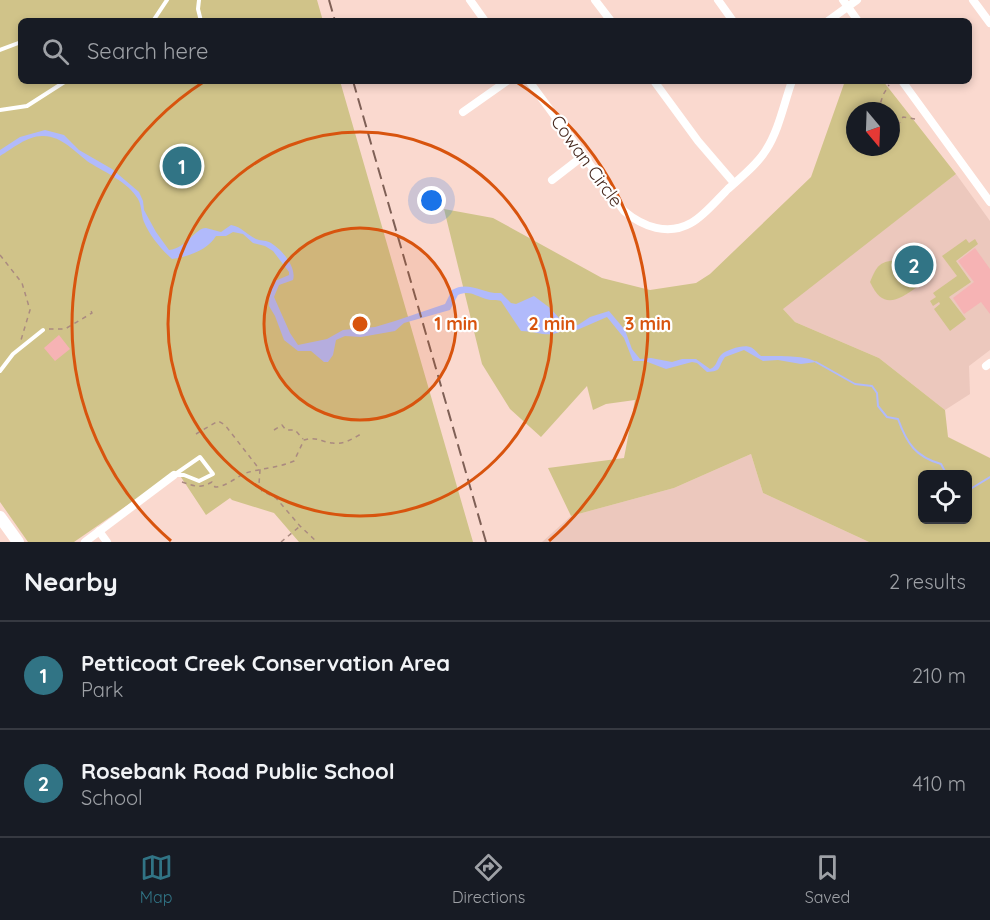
<!DOCTYPE html>
<style>
body{margin:0;font-family:Quicksand,sans-serif;background:#20242c;color:#f1f3f6}
.controls{position:absolute;right:18px;bottom:18px;display:grid;overflow:hidden;border-radius:9px;box-shadow:0 3px 9px #0003}
.controls button{width:54px;height:54px;display:grid;place-items:center;padding:0;border:0;border-bottom:2px solid #363941;background:#171b24;color:#f1f3f6;font:30px sans-serif}
.compass{position:absolute;left:846px;top:102px;width:54px;height:54px;border-radius:50%;background:#171b24;box-shadow:0 3px 9px #0003;rotate:161deg}
.you{position:absolute;left:432px;top:201px;width:21px;height:21px;margin:-15px;border:4px solid #fff;border-radius:50%;background:#1a73e8;box-shadow:0 0 0 9px #1a73e833}
.badge{display:grid;place-items:center;width:39px;height:39px;border-radius:50%;background:#317485;color:#fff;font-size:20px;font-weight:700}
.pin{position:absolute;translate:-50% -50%;border:3px solid #fff;box-shadow:0 2px 6px #0006}
.list{margin:0;padding:0;list-style:none}
h2{display:flex;justify-content:space-between;align-items:center;height:78px;margin:0;padding:0 24px;font-size:26px}
h2 small{font-size:20px;font-weight:400;color:#9ea1a6}
.list li{display:grid;grid-template-columns:39px 1fr auto;gap:18px;align-items:center;box-sizing:border-box;height:108px;padding:0 24px;border-top:2px solid #363941}
.list b{display:block;font-size:22px;white-space:nowrap}
.list p{margin:0;font-size:20px;white-space:nowrap;color:#9ea1a6}
.list em{font-size:20px;font-style:normal;color:#9ea1a6}
.icon{flex:none;width:33px;height:33px;fill:none;stroke:currentColor;stroke-width:2;stroke-linecap:round;stroke-linejoin:round}
.map{position:relative;flex:none;width:990px;height:542px;overflow:hidden}
.search{position:absolute;background:#171b24;box-shadow:0 3px 9px #0003;left:18px;right:18px;top:18px;height:66px;display:flex;align-items:center;gap:15px;box-sizing:border-box;padding:0 21px;border-radius:9px;color:#9ea1a6;font-size:22px}
.sheet{height:294px;background:#171b24}
nav{display:flex;justify-content:space-around;align-items:center;box-sizing:border-box;height:84px;border-top:2px solid #363941;background:#171b24;font-size:16px;color:#9ea1a6}
nav a{display:grid;justify-items:center;gap:3px}
nav .on{color:#317485}
.map>svg:first-child{display:block}
.built{fill:#ecc8bd}
.green{fill:#d0c389;fill-rule:evenodd}
.water{fill:#b1bafb}
.lines{fill:none;stroke-linecap:round;stroke-linejoin:round}
.stream{stroke:#b1bafb;stroke-width:2}
.building{fill:#f6b3b4}
.path{stroke:#aa8a80;stroke-width:1.5;stroke-dasharray:4.5 4.5;stroke-linecap:butt}
.lane{stroke:#fff;stroke-width:4}
.street{stroke:#fff;stroke-width:8}
.secondary{stroke:#fff;stroke-width:12}
.rail{stroke:#7f6056;stroke-width:2;stroke-dasharray:12 6;stroke-linecap:butt}
.ring{fill:none;stroke:#d8540e;stroke-width:3}
.labels{text-anchor:middle;dominant-baseline:central;stroke-width:4.5;stroke-linejoin:round;paint-order:stroke}
.street-label{font-size:18px;fill:#43251b;stroke:#fff}
.centre{fill:#d8540e;stroke:#fff;stroke-width:3}
.ring-label{font-size:18px;text-anchor:middle;font-weight:bold;fill:#d8540e;stroke:#fff;stroke-width:4.5;stroke-linejoin:round;paint-order:stroke}
</style>
<div class="map">
<svg width="990" height="542" viewBox="0 0 990 542">
<rect width="100%" height="100%" fill="#fad9cf"/>
<g class="built">
<polygon points="956,174 990,221 990,350 969,366 970,394 945,410 879,358 795,322 782,308"/>
<polygon points="751,454 763,493 869,542 542,542 571,516 674,488"/>
</g>
<g class="green">
<polygon points="0,0 317,0 323,21 21,21 21,81 340,81 473,542 299,542 274,513 232,500 230,498 206,515 177,471 74,542 28,542 0,502"/>
<path d="M845,81H883L956,174L783,309L795,322L879,358L945,410L948,437L990,458V542H869L763,493L751,454L674,488L571,516L548,468L624,458L635,400L606,404L593,410L587,386L541,437L510,409L482,364L444,209L493,218L602,278L650,290L696,283L710,274L811,177ZM855,111H891V147H855ZM922,475H968V520H922Z"/>
<polygon points="966,239 969,243 975,239 978,244 956,261 971,282 949,297 966,319 950,331 934,309 940,304 939,302 933,306 930,301 936,297 933,293 957,276 942,256"/>
<path d="M899,260L918,281L917,287C897,301 883,310 870,282C877,265 880,261 899,260Z"/>
</g>
<path class="water" d="M45,130L64,135L79,150L112,169L139,192L143,201L144,210L156,232L169,250C187,248 195,228 206,228C211,229 216,231 221,232L231,225C242,227 246,234 256,239C260,241 265,240 269,242C281,248 297,267 293,280L279,285L274,297L290,333L298,345L327,339L343,330L375,327L395,321L445,304L452,290C468,280 483,294 501,293L511,303L516,304L534,296L550,308L560,319L569,324L578,325L590,317L609,311L625,330L632,349L640,359L651,358L672,362L682,359H696L710,369C718,366 716,359 722,354C726,350 744,344 750,347C754,348 757,353 761,356C775,356 807,355 816,362L801,364L778,360L763,361L744,350L725,357C717,368 723,371 707,372L697,363L692,362L666,369L645,361H633L624,338L607,317L577,330L570,327C547,340 545,332 521,331L501,301C496,299 492,301 486,299C475,296 470,290 458,295L450,310L404,323L395,331L361,337L345,336L336,340L333,355L328,362H324L311,351H298L284,340L275,316L269,306L270,291L275,281L289,275V272L273,251L265,246L253,243L243,234L233,232L226,236H216C208,250 187,257 172,259C160,248 150,236 144,222C141,215 142,206 138,199C128,182 106,173 90,163C76,153 61,135 42,136C27,136 12,149 0,156V150L20,137Z"/>
<g class="lines">
<g class="stream">
<path d="M816,362L855,384L872,386L877,393L878,406L887,417L898,419C907,444 916,457 941,464L947,475"/>
<polyline points="968,487 972,488 990,477"/>
</g>
</g>
<g class="building">
<polygon points="975,248 990,269 990,314 981,302 964,314 953,298 974,282 958,261"/>
<polygon points="59,335 70,349 55,361 44,348"/>
</g>
<g class="lines">
<g class="path">
<polyline points="878,111 883,95 889,85"/>
<polyline points="891,130 895,130 903,117 915,119"/>
<polyline points="0,255 22,283 30,310 21,340"/>
<polyline points="49,329 65,329 92,313 91,311"/>
<polyline points="274,430 282,425 286,430 295,430 303,439"/>
<polyline points="196,434 218,421 225,425 260,470 259,484 262,491 276,498 300,526 317,542"/>
<path d="M182,482C194,486 200,489 212,482L215,487C226,487 236,477 246,473C262,468 278,468 294,461L304,440C318,436 320,442 333,443C343,445 352,439 361,434"/>
<polyline points="281,542 299,527"/>
</g>
<g class="lane">
<polyline points="199,0 198,9 201,21"/>
<polyline points="153,21 167,0"/>
<polyline points="0,50 21,42"/>
<polyline points="0,110 27,106 66,81"/>
<polyline points="0,371 13,354 43,330"/>
<polygon points="200,457 213,474 199,481 184,475 174,475"/>
</g>
<g class="street">
<polyline points="470,0 485,21"/>
<polyline points="595,0 611,21"/>
<polyline points="718,0 733,21"/>
<polyline points="843,0 858,21"/>
<polyline points="973,0 990,23"/>
<polyline points="828,21 857,0"/>
<path d="M529,81L624,211C643,227 668,236 691,223C703,217 718,199 728,189C741,177 757,165 766,150C779,130 784,103 792,81"/>
<polyline points="654,81 698,141 734,183"/>
<polyline points="902,81 990,202"/>
<polyline points="463,112 507,81"/>
<polyline points="552,180 583,156"/>
<polyline points="986,366 990,363"/>
<polyline points="99,531 107,542"/>
<polyline points="85,542 174,475"/>
</g>
<polyline class="secondary" points="0,517 18,542"/>
<g class="rail">
<polyline points="329,0 335,21"/>
<polyline points="353,81 486,542"/>
</g>
</g>
<circle cx="360" cy="324" r="96" fill="#d8540e" fill-opacity=".12"/>
<g class="ring">
<circle cx="360" cy="324" r="96"/>
<circle cx="360" cy="324" r="192"/>
<path d="M171 541A288 288 0 0 1 205 81M515 81A288 288 0 0 1 549 541"/>
</g>
<g class="labels">
<g class="street-label">
<text transform="translate(587 161) rotate(54)">Cowan Circle</text>
</g>
</g>
<circle cx="360" cy="324" r="9" class="centre"/>
<g class="ring-label">
<text x="456" y="330">1 min</text>
<text x="552" y="330">2 min</text>
<text x="648" y="330">3 min</text>
</g>
</svg>
<div class="controls">
<button><svg class="icon" aria-label="locate" viewBox="0 0 24 24"><circle cx="12" cy="12" r="6"/><path d="M12 2v4M12 18v4M2 12h4M18 12h4"/></svg></button>
</div>
<svg class="compass" viewBox="-18 -18 36 36"><path d="M0-13l5 13h-10z" fill="#e53935"/><path d="M0 13l5-13h-10z" fill="#9ea1a6"/></svg>
<div class="you"></div>
<div class="pin badge" style="left:182px;top:166px">1</div>
<div class="pin badge" style="left:914px;top:265px">2</div>
<div class="search"><svg class="icon" aria-label="search" viewBox="0 0 24 24"><circle cx="10" cy="10" r="6"/><path d="M15 15l6 6"/></svg>Search here</div>
</div>
<section class="sheet">
<h2>Nearby<small>2 results</small></h2>
<ul class="list">
<li><span class="badge">1</span><div><b>Petticoat Creek Conservation Area</b><p>Park</p></div><em>210 m</em></li>
<li><span class="badge">2</span><div><b>Rosebank Road Public School</b><p>School</p></div><em>410 m</em></li>
</ul>
</section>
<nav>
<a class="on"><svg class="icon" aria-label="map" viewBox="0 0 24 24"><path d="M3 6l6-2 6 2 6-2v14l-6 2-6-2-6 2zM9 4v14M15 6v14"/></svg>Map</a>
<a><svg class="icon" aria-label="directions" viewBox="0 0 24 24"><path d="M12 3l9 9-9 9-9-9zM9 14v-3h6M13 9l2 2-2 2"/></svg>Directions</a>
<a><svg class="icon" aria-label="saved" viewBox="0 0 24 24"><path d="M7 4h10v16l-5-4-5 4z"/></svg>Saved</a>
</nav>
